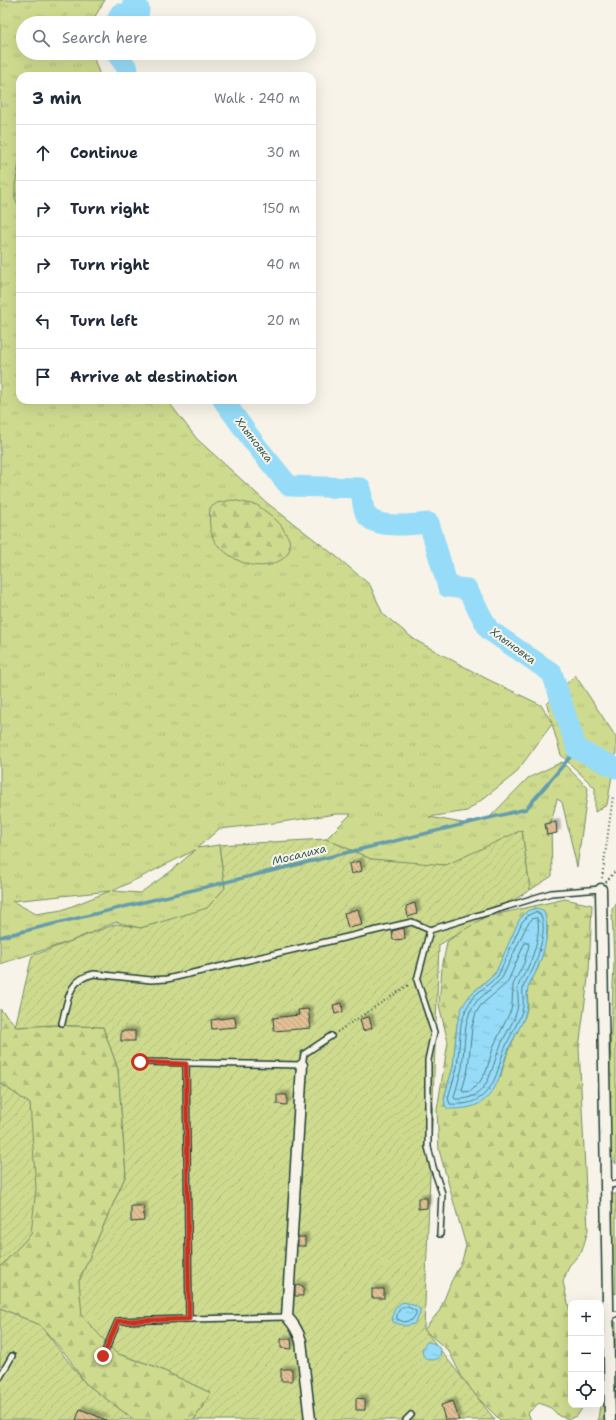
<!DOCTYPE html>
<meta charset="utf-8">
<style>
body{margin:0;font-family:"Shantell Sans",sans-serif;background:#f2f2f3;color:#1f2937}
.controls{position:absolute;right:12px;bottom:12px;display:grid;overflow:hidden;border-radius:8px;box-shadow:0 4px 16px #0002}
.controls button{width:36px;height:36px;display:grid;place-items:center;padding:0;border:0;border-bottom:1px solid #e0e1e3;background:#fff;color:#1f2937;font:20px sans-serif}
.stop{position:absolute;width:12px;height:12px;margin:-9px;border:3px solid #c8321e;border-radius:50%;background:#fff}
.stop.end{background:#c8321e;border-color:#fff;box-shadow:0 1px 4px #0008}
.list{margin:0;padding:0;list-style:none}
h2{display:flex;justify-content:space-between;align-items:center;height:52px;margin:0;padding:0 16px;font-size:17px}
h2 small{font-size:13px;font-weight:400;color:#747a83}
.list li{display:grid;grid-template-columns:26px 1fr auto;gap:12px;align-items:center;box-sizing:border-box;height:56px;padding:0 16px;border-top:1px solid #e0e1e3}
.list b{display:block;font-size:15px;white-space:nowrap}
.list em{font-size:13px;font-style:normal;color:#747a83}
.icon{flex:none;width:22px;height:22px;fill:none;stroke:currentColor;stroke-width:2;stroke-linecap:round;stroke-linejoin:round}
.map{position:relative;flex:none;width:616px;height:1420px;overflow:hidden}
.search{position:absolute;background:#fff;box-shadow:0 4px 16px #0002;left:16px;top:16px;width:300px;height:44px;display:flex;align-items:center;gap:10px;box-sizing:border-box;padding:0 14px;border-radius:22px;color:#747a83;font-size:15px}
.panel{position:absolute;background:#fff;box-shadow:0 4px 16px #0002;left:16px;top:72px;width:300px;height:332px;border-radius:12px}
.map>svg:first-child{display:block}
.grass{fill:url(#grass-tufts);stroke:#768c62;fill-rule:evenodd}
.forest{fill:url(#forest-firs);stroke:#768c62;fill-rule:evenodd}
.garden{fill:url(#garden-furrows);stroke:#768c62}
.water{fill:url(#water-ripples);stroke:#669caa}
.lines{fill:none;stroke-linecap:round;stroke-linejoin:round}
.shore{stroke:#4f7d82;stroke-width:1}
.stream{stroke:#669caa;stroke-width:3.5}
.river{stroke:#96dcf8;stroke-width:21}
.building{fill:url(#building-back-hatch);stroke:#1f3d34;filter:url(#shadow)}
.service-casing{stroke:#1f3d34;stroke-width:8}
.minor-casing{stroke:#1f3d34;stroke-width:13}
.path{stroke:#1f3d34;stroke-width:2;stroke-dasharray:1 3;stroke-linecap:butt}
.service{stroke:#f7f3e8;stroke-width:5}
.minor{stroke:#f7f3e8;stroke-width:10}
.route{stroke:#c8321e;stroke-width:5}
.labels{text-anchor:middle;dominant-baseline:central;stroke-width:4;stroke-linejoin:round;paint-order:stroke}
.water-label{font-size:11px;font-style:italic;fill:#375d5b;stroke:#f7f3e8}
</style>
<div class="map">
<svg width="616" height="1420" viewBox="0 0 616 1420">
<defs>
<pattern id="grass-tufts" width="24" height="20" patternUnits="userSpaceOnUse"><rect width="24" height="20" fill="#cedb8f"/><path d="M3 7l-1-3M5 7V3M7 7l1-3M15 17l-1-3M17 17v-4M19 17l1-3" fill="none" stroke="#b0bd7c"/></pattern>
<pattern id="forest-firs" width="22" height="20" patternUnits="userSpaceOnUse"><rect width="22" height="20" fill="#cedb8f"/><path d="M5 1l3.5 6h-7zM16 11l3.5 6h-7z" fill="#b0bd7c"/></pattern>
<pattern id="garden-furrows" width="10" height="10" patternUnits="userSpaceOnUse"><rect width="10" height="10" fill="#cedb8f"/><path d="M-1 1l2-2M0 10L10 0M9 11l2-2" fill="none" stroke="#b0bd7c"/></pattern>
<pattern id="water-ripples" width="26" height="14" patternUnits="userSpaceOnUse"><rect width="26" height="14" fill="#96dcf8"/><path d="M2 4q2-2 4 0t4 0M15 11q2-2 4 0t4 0" fill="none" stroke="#81bed5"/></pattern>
<pattern id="building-back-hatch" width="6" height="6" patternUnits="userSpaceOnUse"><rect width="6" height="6" fill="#e3bf94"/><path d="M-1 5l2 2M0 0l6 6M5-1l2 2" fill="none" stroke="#c2a580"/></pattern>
<filter id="shadow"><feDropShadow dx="3.5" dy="-3.5" stdDeviation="1" flood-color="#0004"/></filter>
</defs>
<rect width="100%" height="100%" fill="#f7f3e8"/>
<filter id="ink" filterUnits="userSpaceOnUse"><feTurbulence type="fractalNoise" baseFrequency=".025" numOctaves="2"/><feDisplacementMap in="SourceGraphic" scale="8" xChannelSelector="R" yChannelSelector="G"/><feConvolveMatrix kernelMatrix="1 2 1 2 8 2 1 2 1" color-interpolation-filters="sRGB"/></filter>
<g filter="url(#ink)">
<path class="grass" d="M0,0H105L91,23H23V53H92L100,76H20V400H167L197,439L267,503L337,557L370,585L383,614L415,640L487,679L541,705L552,723L547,704L575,675L616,737V752L607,805L595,812V788L561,755L552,724L515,774L467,811L429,817L468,824L489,818L528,778L562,762L588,788L577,867L562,802L557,799L551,823L552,876L530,890L522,830L490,846L446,865H404L371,859L326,839L351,814H336L274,823L219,829L197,848L219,845L225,888L207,908L180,919L140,928L116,922L71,941L0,964ZM195,850L170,872L140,893L113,891ZM110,891L62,910L36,914L12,901Z"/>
<g class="forest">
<polygon points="20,157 20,209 15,198 15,185"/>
<path d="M232,500L257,505L273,517L281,525L289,539L290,549C288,553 285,558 281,560C261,572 237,564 221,548C219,546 216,544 215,542C209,531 209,520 210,508L217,503Z"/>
<path d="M565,899L592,905L589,971L579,1048L588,1230L582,1251L569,1266L563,1282L571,1316V1405H584L577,1416L569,1419L559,1416L551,1408L539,1403L528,1413L531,1420H500L466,1386L449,1351L424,1330L440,1310L451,1282L462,1261L466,1246L439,1150L437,1110L448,1042L439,1005L442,968L447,942L476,919ZM548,926L547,935L538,968L527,989L528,1005L525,1016L508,1051L500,1078L444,1098L453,1067L457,1024L470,995Z"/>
<polygon points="616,904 616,1164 609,1152 607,1124 614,963 612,909"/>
<polygon points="0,1009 18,1027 53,1025 103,1027 118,1069 126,1175 79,1281 116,1353 154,1366 211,1393 194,1420 134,1420 85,1383 67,1356 40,1325 0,1308 0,1267 31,1234 30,1104 0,1083"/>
<polygon points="610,1194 616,1194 616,1294 614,1293 607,1249 599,1225"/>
</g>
<g class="garden">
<polygon points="522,830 530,890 439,945 424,1329 495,1420 194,1420 211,1393 154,1366 116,1353 82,1316 79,1281 126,1175 118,1069 103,1027 53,1025 15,1027 32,956 116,924 141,928 207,908 225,888 219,845 326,839 371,859 446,865"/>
<polygon points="0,1083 30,1104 36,1188 31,1234 0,1267"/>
<polygon points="0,1308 40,1325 85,1383 134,1420 0,1420"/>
<polygon points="616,1322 616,1420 598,1420 600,1405 601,1405 601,1396 611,1323"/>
</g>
<g class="water">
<path d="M536,908L543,910C551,927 545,952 537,969C535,975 530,981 528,988C526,993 528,1000 527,1006C525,1022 514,1036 508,1050C502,1065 501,1080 491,1093C480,1108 465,1109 448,1109L445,1105L444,1098L453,1067L457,1024L462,1007L470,995L495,974L519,920L527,911Z"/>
<path d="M404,1302L416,1306L420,1309V1314L414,1324L405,1326L393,1322C391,1313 395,1304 404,1302Z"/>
<path d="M427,1342C436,1342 444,1350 439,1358C426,1365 416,1352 427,1342Z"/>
</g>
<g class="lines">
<g class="shore">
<path d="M536,912L540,914C548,927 539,953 534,967C531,974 525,981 523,988C522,994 524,1001 523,1007C520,1021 510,1035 505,1048C499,1062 498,1078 488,1090C478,1103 465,1105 450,1104L448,1098L457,1068L461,1024L466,1009L473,997L498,976L522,922L529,915Z"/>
<path d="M537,918C542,929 534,954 529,965C526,973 520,979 518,987C517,993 519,1000 518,1005C516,1020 505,1034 500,1047C490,1071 489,1101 455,1099L454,1097L462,1068L466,1025L470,1011L477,1001L502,978L527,925L532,919Z"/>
<polygon points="525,943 528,943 529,945 524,963 513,985 512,1004 511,1010 494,1045 486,1072 479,1083 471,1091 463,1092 462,1090 468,1069 472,1027 476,1013 481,1005 507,983"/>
<polygon points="402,1307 408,1307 416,1311 416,1314 412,1320 404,1322 397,1319 397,1314"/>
</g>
<polyline class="stream" points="0,937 526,809 577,749"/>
<g class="river">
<polyline points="116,23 120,14 138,16 139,9 133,0"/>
<polyline points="116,53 128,69 127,76"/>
<path d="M223,400L255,444L289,486L361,488C362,495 362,505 365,512C372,531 413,524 429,523L448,587L467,589L489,630L552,673L577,749L616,768"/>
</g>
</g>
<g class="building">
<polygon points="556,822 557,833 547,835 545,824"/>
<polygon points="360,861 362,871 351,874 349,864"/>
<polygon points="415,903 417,914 408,917 406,906"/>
<polygon points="358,909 362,925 348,928 344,913"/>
<polygon points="404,928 405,939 393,940 392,931"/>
<polygon points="342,1003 343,1012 335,1014 333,1005"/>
<polygon points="308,1009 311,1028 274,1031 273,1018 299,1015 298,1010"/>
<polygon points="235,1017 236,1027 212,1029 211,1020"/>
<polygon points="369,1017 372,1028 363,1031 360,1019"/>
<rect x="121" y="1031" width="14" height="10"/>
<polygon points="277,1095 287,1095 287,1105 277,1104"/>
<polygon points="418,1198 427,1198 427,1208 418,1209"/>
<polygon points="131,1206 143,1206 144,1221 131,1222"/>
<rect x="298" y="1237" width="7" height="9"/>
<polygon points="295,1285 303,1286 303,1296 295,1296"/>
<rect x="372" y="1289" width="12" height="9"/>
<polygon points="281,1339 291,1339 292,1349 281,1348"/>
<rect x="281" y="1369" width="11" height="12"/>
<polygon points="356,1398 365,1399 365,1410 356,1410"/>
<polygon points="453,1401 459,1420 445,1420 441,1405"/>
<polygon points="80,1409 106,1420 76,1420"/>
</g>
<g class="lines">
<g class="service-casing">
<g id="service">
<path d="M62,1023C68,1000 68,979 94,974L151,980L167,979L412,922L430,930"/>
<polyline points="140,1062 302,1065 304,1054 331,1036"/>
<polyline points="186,1064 189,1319 287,1317"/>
<polyline points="605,1186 616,1184"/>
<polyline points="440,1234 442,1193 433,1167 428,1147 428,1060 434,1032 417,980 430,930 551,893 601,889"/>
<polyline points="608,1316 616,1314"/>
<polyline points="103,1356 118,1321 189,1319"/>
<polyline points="0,1377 12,1356"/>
<polyline points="406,1420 411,1415"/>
</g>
</g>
<g class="minor-casing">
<g id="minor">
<polyline points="601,889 610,1420"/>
<path d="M302,1065L287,1317C294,1324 298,1331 301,1341L310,1420"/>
</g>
</g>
<g class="path">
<polyline points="602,878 613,796"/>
<polyline points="606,882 616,870"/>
<polyline points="337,1032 410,984"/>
</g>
<use href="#service" class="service"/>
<use href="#minor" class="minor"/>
</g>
</g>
<g class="lines" filter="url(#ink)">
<polyline class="route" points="103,1356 118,1321 189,1319 186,1064 140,1062"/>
</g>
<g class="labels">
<g class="water-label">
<text transform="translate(254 440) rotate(52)">Хлыновка</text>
<text transform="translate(513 646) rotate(36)">Хлыновка</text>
<text transform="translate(299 855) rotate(-14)">Мосалиха</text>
</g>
</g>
</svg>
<div class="controls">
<button>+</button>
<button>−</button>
<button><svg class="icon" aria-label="locate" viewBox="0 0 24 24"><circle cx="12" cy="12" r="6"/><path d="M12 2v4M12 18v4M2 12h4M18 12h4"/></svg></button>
</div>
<div class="stop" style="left:140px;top:1062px"></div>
<div class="stop end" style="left:103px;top:1356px"></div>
<div class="search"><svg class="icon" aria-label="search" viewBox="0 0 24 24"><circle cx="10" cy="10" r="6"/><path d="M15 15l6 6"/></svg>Search here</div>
<section class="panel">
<h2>3 min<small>Walk · 240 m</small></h2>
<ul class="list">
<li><svg class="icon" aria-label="ahead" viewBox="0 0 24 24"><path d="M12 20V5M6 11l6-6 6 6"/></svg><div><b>Continue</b></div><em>30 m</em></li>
<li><svg class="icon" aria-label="right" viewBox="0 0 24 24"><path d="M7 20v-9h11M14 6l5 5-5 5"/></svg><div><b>Turn right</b></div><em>150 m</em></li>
<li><svg class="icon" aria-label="right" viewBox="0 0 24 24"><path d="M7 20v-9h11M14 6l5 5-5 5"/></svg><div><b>Turn right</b></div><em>40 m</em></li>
<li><svg class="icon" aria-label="left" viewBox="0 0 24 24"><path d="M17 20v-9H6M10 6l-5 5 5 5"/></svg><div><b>Turn left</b></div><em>20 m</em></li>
<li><svg class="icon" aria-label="arrive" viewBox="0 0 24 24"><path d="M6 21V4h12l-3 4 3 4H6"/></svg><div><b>Arrive at destination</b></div></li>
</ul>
</section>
</div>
